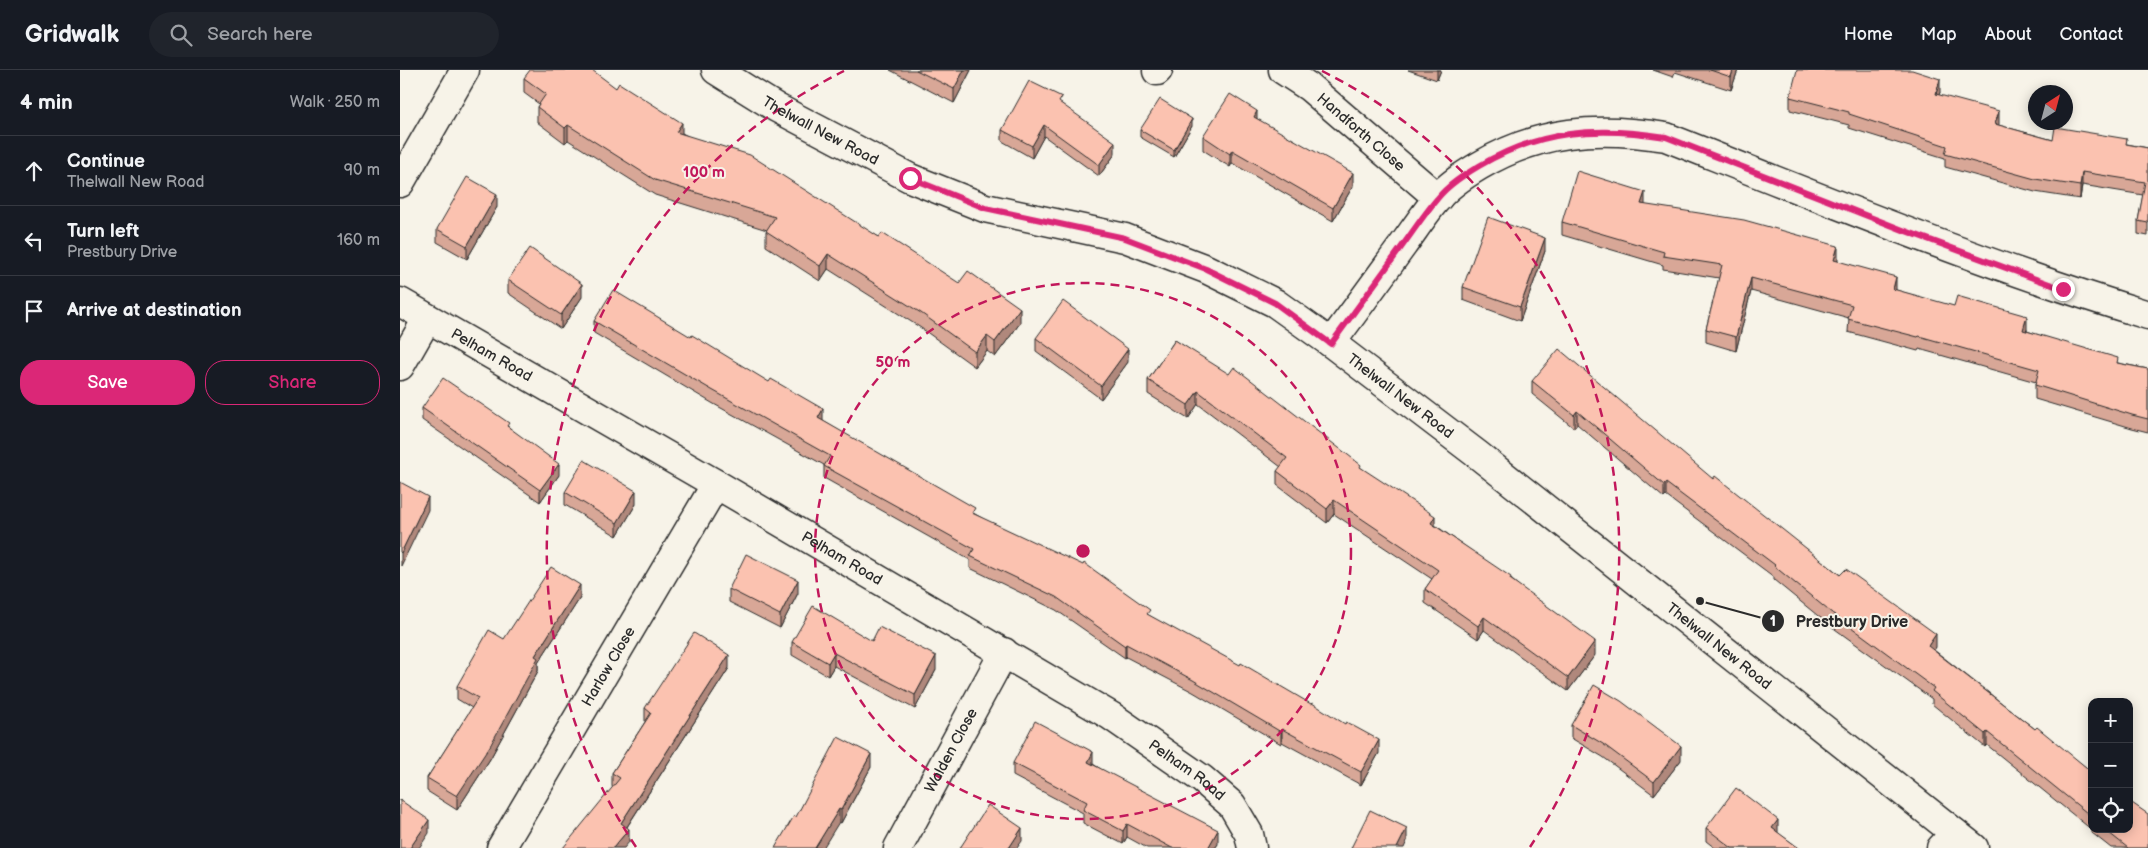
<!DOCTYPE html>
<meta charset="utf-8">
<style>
body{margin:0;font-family:"Balsamiq Sans",sans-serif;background:#20242c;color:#f1f3f6}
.controls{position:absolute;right:15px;bottom:15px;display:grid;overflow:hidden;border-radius:10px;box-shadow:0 2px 12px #0003}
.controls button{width:45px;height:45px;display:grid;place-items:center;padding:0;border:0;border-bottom:1px solid #363941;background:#171b24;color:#f1f3f6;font:25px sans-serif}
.compass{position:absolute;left:1628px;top:15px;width:45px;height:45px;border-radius:50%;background:#171b24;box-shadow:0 2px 12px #0003;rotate:36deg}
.stop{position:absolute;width:15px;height:15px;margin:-11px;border:4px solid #db2777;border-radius:50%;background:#fff}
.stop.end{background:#db2777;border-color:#fff;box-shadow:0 1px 5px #0008}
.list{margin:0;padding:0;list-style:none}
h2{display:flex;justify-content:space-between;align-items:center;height:65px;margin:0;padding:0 20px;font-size:21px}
h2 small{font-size:16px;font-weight:400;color:#9ea1a6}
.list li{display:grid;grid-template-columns:32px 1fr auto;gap:15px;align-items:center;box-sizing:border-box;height:70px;padding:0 20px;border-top:1px solid #363941}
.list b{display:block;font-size:19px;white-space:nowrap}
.list p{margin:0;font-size:16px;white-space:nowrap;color:#9ea1a6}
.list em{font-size:16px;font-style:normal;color:#9ea1a6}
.actions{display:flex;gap:10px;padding:15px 20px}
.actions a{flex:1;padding:11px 0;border:1px solid #db2777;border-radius:20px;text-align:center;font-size:18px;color:#db2777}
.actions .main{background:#db2777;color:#fff}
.icon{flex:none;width:28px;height:28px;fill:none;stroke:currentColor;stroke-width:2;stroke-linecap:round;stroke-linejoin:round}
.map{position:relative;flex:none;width:1748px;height:778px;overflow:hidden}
header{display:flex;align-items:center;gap:30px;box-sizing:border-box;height:70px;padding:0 25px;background:#171b24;border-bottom:1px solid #363941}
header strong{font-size:24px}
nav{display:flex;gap:28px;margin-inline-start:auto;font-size:18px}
.search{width:350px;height:45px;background:#20242c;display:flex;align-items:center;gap:12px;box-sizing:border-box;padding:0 18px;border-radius:28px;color:#9ea1a6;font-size:19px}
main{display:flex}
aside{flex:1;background:#171b24}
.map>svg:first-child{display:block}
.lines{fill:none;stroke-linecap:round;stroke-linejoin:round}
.minor-casing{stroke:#2b2b2b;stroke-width:31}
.secondary-casing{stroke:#2b2b2b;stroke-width:31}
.minor{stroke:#f7f3e8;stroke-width:28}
.secondary{stroke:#f7f3e8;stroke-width:28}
.wall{fill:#d8a797;stroke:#2b2b2b}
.shaded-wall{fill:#b0887b;stroke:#2b2b2b}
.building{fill:#fbc2b0;stroke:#2b2b2b}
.route{stroke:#db2777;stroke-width:6}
.ring{fill:none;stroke:#c2185b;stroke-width:2.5;stroke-dasharray:9 6}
.labels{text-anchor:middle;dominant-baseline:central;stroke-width:4;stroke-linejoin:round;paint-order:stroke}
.street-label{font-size:15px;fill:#2b2b2b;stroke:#f7f3e8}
.centre{fill:#c2185b;stroke:#f7f3e8;stroke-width:2.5}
.ring-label{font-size:15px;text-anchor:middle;font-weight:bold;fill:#c2185b;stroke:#f7f3e8;stroke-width:4;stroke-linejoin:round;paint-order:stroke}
.leader{fill:none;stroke:#2b2b2b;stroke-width:2}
.callout-dot{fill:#2b2b2b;stroke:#f7f3e8;stroke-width:2}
.mark-label{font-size:15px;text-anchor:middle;font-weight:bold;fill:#fff}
.callout-label{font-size:16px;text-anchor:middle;font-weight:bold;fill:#2b2b2b;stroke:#f7f3e8;stroke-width:4;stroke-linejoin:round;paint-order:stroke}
</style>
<header>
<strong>Gridwalk</strong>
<div class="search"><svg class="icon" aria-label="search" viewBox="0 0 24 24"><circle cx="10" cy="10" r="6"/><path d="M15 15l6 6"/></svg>Search here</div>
<nav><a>Home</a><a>Map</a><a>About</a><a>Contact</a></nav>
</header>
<main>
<aside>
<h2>4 min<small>Walk · 250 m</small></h2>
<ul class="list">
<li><svg class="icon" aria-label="ahead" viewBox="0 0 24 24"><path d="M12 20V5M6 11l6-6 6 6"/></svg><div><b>Continue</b><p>Thelwall New Road</p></div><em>90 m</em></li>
<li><svg class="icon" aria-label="left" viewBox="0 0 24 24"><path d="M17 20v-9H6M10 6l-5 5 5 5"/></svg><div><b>Turn left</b><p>Prestbury Drive</p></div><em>160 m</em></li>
<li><svg class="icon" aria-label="arrive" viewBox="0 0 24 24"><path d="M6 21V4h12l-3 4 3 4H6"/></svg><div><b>Arrive at destination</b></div></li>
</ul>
<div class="actions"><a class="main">Save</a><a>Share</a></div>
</aside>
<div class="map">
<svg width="1748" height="778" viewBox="0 0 1748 778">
<rect width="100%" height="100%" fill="#f7f3e8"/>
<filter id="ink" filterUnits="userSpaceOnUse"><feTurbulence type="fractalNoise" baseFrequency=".02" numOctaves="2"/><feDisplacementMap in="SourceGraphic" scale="10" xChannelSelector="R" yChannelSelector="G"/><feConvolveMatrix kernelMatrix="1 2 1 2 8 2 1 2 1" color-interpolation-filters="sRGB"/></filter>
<g filter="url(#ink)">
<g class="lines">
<g class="minor-casing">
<g id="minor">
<path id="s1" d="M883,0L909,17L1038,128"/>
<polyline points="757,1 758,0"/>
<polyline points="0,113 65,0"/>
<path id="s2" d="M0,232L316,414L711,646L802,709L832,735L849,764L852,778"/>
<path d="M931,273C955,241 979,208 1003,175C1014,160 1025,143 1037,129C1048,115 1064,105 1079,96C1140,60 1197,56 1266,67C1425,130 1584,195 1748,245"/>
<polyline points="0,296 27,249"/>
<path id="s3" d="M101,778L316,414"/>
<path id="s4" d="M498,778L604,582"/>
<polyline points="1541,778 1555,763"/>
</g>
</g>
<g class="secondary-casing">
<g id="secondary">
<path id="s5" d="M316,0L377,38L510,108L585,138L725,168L806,199L875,233L931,273L1078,385L1574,778"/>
</g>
</g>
<use href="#minor" class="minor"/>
<use href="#secondary" class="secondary"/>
</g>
<g class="wall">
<polygon points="490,0 571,0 554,33"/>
<polygon points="1008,0 1041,0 1037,10"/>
<polygon points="1253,0 1338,0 1331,20 1275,2 1273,7"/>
<polygon points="124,8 216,18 282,63 479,167 620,253 595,287 587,281 575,297 521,258 428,199 420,211 366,176 366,161 367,160 255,125 168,70 165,73 137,52 137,37 139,34 124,23"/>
<polygon points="1540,22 1539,25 1598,55 1653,70 1727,74 1748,78 1748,166 1738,164 1738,151 1743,125 1682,115 1680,129 1635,122 1545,97 1545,88 1449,58 1449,55 1390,40 1390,27"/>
<polygon points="662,34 715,84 699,106 644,66 632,88 602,71 602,60"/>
<polygon points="857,49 953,116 933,151 832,93 830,97 803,80 803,66"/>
<polygon points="792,56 774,87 740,67 740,60"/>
<polygon points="1245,135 1438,189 1437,191 1496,220 1627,259 1627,261 1718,293 1748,299 1748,362 1732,358 1635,329 1635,315 1636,312 1519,279 1518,281 1448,262 1449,248 1351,221 1336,281 1306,272 1306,259 1319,208 1263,199 1263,195 1162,165 1162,152"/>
<polygon points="97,137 67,189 37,172 37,159"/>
<polygon points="1145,181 1120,251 1063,230 1063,217"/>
<polygon points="108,210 182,227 161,259 108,223"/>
<polygon points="194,251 423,351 575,444 750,546 979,683 961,715 882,672 881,674 793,622 726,587 725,588 656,540 570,498 570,490 424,408 424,395 312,333 194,263"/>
<polygon points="636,268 728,292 701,329 636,281"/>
<polygon points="775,270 961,398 1035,455 1111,509 1195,585 1168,621 1084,560 1078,569 1025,533 1025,519 1032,509 934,444 927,453 877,415 877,401 881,397 798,334 788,349 748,324 748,310"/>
<polygon points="1132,311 1313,409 1536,577 1534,580 1635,659 1692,702 1692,759 1729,759 1748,778 1711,778 1692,763 1692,760 1587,675 1585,677 1532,634 1532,629 1428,554 1374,510 1374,507 1266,426 1264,428 1177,354 1174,358 1132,324"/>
<polygon points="22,338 109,357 159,405 140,432 22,350"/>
<polygon points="165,422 236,434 217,466 165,435"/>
<polygon points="329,519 398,523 380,558 329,532"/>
<polygon points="180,528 138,593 138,601 90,689 57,740 27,721 27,708 72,638 57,629 57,616 104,569"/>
<polygon points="472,571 536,600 515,639 434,596 428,606 392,585 392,572"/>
<polygon points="329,598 227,757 229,772 212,716 212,703 245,652 245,638"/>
<polygon points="1171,655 1281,690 1254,725 1203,687 1171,668"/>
<polygon points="613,693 693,694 818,774 815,778 747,778 727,767 723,774 683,753 683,743 613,706"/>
<polygon points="471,697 441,753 439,752 396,747"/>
<polygon points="1306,758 1378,763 1399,778 1315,778 1306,771"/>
</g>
<g class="shaded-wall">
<polygon points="564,0 571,0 554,33 554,19"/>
<polygon points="1037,0 1041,0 1037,10"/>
<polygon points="1333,0 1338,0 1331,20 1331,7"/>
<polygon points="1540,9 1540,22 1536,37 1536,24"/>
<polygon points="857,41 857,54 854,47"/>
<polygon points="1599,41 1599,54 1595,67 1595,54"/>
<polygon points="792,49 792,56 774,87 774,80"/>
<polygon points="282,53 282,68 276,62"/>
<polygon points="168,55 168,70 165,73 165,58"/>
<polygon points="644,55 644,66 632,88 632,76"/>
<polygon points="715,72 715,84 699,106 699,95"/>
<polygon points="832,80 832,93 830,97 830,84"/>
<polygon points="1682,102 1682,115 1680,129 1680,116"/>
<polygon points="953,103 953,116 933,151 933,138"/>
<polygon points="1245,122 1245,135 1241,134"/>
<polygon points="97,124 97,137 67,189 67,176"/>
<polygon points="1145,168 1145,181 1120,251 1120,237"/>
<polygon points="1438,176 1438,189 1434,204 1434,190"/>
<polygon points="428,184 428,199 420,211 420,196"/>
<polygon points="1496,207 1496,220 1493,219"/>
<polygon points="1351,208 1351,221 1336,281 1336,267"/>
<polygon points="182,214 182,227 161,259 161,245"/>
<polygon points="620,238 620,253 595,287 595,272"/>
<polygon points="1627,246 1627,259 1623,273 1623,260"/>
<polygon points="587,266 587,281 575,297 575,282"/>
<polygon points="728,279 728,292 701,329 701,316"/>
<polygon points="798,321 798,334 788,349 788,335"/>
<polygon points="423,339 423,352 418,348"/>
<polygon points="1177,341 1177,354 1174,358 1174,345"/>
<polygon points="159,394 159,405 140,432 140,420"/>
<polygon points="1266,413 1266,426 1264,428 1264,415"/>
<polygon points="236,421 236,434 217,466 217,453"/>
<polygon points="28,427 28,440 1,496 1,483"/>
<polygon points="934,430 934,444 927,453 927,439"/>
<polygon points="1035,446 1035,460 1031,453"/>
<polygon points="398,510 398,523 380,558 380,545"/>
<polygon points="180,515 180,528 138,593 138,601 90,689 57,740 57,726 135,586"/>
<polygon points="1084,547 1084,560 1078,569 1078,556"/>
<polygon points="1536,564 1536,577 1528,589 1528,576"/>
<polygon points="1195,571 1195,585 1168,621 1168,608"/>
<polygon points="726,574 726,587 725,588 725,576"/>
<polygon points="434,583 434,596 428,606 428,593"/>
<polygon points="329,585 329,598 221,766 221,753"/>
<polygon points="536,586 536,600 515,639 515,625"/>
<polygon points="882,659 882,672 881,674 881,662"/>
<polygon points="1587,662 1587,675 1585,677 1585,664"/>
<polygon points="979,670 979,683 961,715 961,702"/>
<polygon points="1281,676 1281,690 1254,725 1254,712"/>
<polygon points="693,682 693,695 688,692"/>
<polygon points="471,684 471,697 441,753 441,740"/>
<polygon points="439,739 439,752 423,778 415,778"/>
<polygon points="29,750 29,763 19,778 10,778"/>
<polygon points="1378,750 1378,763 1372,758"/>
<polygon points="727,754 727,767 723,774 723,761"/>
<polygon points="622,758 622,771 617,778 609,778"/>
<polygon points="1007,758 1007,771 1004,778 997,778"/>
<polygon points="229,759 229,772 224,778 213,778"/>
<polygon points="818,760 818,774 815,778 808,778"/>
</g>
<g class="building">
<polygon points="130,0 192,0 216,18 219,13 282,53 276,62 350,85 479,167 482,163 559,213 568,201 620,238 595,272 587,266 575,282 521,243 428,184 420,196 366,161 375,147 255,110 168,55 165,58 137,37 146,24 124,8"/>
<polygon points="516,0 564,0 554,19"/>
<polygon points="1310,0 1333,0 1331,7"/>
<polygon points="1397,0 1512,0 1540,9 1536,24 1599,41 1595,54 1653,70 1655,57 1727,69 1726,74 1748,78 1748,153 1738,151 1745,112 1682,102 1680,116 1635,109 1545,84 1547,76 1449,44 1449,42 1390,27"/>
<polygon points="629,11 662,27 659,32 715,72 699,95 644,55 632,76 602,60"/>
<polygon points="830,24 857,41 854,47 953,103 933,138 832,80 830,84 803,66"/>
<polygon points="760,29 792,49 774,80 740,60"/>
<polygon points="1177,101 1245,122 1241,134 1344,150 1438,176 1434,190 1496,207 1493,219 1554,236 1557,226 1627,246 1623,260 1718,288 1717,293 1748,299 1748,349 1732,345 1635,315 1639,300 1519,266 1518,267 1448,249 1452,235 1351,208 1336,267 1306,259 1322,195 1263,186 1264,182 1162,152"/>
<polygon points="67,107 97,124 67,176 37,159"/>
<polygon points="1088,147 1145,168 1120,237 1063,217"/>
<polygon points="130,178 182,214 161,245 108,210"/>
<polygon points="213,220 291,267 292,265 369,312 371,309 423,339 418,348 575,438 572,443 683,495 684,493 750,540 747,544 840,595 841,593 911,634 912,633 945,654 946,652 979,670 961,702 882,659 881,662 793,610 726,574 725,576 656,527 570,486 574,479 424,396 430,386 312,320 194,251"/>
<polygon points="663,231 728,279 701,316 636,268"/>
<polygon points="775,270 829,304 834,297 961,395 960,397 1035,446 1031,453 1111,507 1110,509 1195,571 1168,608 1084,547 1078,556 1025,519 1038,500 934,430 927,439 877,401 887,388 798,321 788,335 748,310"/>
<polygon points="1159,279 1313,409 1315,406 1440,505 1446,499 1536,564 1528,576 1635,659 1637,657 1692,702 1692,747 1587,662 1585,664 1532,621 1534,618 1428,540 1374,496 1375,495 1266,413 1264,415 1177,341 1174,345 1132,311"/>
<polygon points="43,308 109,353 107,356 159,394 140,420 22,338"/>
<polygon points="184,390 236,421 217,453 165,422"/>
<polygon points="0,412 28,427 1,483 0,482"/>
<polygon points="346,484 398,510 380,545 329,519"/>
<polygon points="151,497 180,515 135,586 138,588 90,676 57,726 27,708 78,628 57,616 89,560 104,569"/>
<polygon points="413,536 472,571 479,557 536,586 515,625 434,583 428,593 392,572"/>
<polygon points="294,563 329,585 221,753 229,759 213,778 163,778 220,708 212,703 251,643 245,638"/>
<polygon points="1194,615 1221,631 1281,676 1254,712 1203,674 1171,655"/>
<polygon points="635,651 693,682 688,692 818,760 808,778 772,778 727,754 723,761 683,740 687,732 613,693"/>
<polygon points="438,667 471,684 441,740 439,739 415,778 375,778 394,746 396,747"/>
<polygon points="1336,718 1378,750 1372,758 1399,778 1332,778 1306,758"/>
<polygon points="0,730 29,750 10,778 0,778"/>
<polygon points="1729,731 1748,744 1748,778 1728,778 1704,759 1729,759"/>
<polygon points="588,735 622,758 609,778 560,778"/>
<polygon points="970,740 1007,758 997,778 951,778"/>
</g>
</g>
<g class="lines" filter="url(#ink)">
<path class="route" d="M510,108L585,138L725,168L806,199L875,233L931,274C955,241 979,208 1003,175C1014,160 1025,143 1037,129C1048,115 1064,105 1079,96C1140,60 1197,56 1266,67L1503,160L1663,219"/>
</g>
<g class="ring">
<circle cx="683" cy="481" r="268"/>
<path d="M236 777A536 536 0 0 1 444 1M922 1A536 536 0 0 1 1130 777"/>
</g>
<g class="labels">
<g class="street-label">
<text stroke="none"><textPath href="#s5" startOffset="121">Thelwall New Road</textPath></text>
<text stroke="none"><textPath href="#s1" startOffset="100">Handforth Close</textPath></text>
<text stroke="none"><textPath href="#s2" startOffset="106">Pelham Road</textPath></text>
<text stroke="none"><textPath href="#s5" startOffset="766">Thelwall New Road</textPath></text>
<text stroke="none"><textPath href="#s2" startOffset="511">Pelham Road</textPath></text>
<text stroke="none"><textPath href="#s5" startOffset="1171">Thelwall New Road</textPath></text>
<text stroke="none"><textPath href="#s3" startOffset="211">Harlow Close</textPath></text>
<text stroke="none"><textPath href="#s4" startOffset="111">Walden Close</textPath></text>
<text stroke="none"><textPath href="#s2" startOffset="916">Pelham Road</textPath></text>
</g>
</g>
<circle cx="683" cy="481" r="8" class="centre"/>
<g class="ring-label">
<text x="304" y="107">100 m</text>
<text x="493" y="297">50 m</text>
</g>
<path class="leader" d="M1300 531L1373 551"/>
<g class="callout-dot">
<circle cx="1300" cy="531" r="5"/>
<circle cx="1373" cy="551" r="12"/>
</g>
<g class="mark-label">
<text x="1373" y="556">1</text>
</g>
<g class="callout-label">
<text x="1452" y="557">Prestbury Drive</text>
</g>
</svg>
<div class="controls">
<button>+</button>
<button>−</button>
<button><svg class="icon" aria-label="locate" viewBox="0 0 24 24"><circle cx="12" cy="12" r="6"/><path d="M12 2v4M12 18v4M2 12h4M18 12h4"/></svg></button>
</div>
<svg class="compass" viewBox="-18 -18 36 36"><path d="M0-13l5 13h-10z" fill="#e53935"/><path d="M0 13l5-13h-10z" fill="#9ea1a6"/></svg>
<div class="stop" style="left:510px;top:108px"></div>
<div class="stop end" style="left:1663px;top:219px"></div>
</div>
</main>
